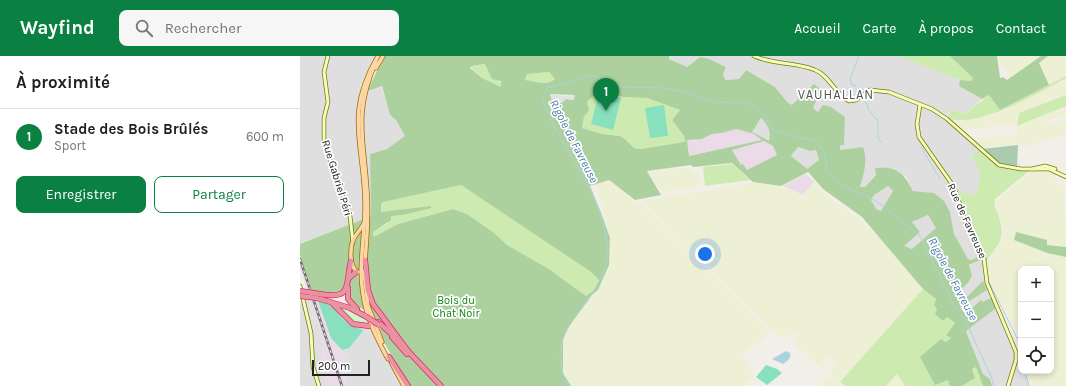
<!DOCTYPE html>
<html lang="fr">
<meta charset="utf-8">
<style>
body{margin:0;font-family:Karla,sans-serif;background:#f6f6f6;color:#202124}
.controls{position:absolute;right:12px;bottom:12px;display:grid;overflow:hidden;border-radius:8px;box-shadow:0 2px 6px #0003}
.controls button{width:36px;height:36px;display:grid;place-items:center;padding:0;border:0;border-bottom:1px solid #e0e0e0;background:#fff;color:#202124;font:20px sans-serif}
.scale{position:absolute;left:12px;bottom:10px;width:58px;box-sizing:border-box;padding-left:4px;border:2px solid #222;border-top:0;font-size:11px;line-height:14px;white-space:nowrap;color:#222;-webkit-text-stroke:3px #fff;paint-order:stroke}
.you{position:absolute;left:405px;top:198px;width:14px;height:14px;margin:-10px;border:3px solid #fff;border-radius:50%;background:#1a73e8;box-shadow:0 0 0 6px #1a73e833}
.badge{display:grid;place-items:center;width:26px;height:26px;border-radius:50%;background:#0b8043;color:#fff;font-size:13px;font-weight:700}
.pin{position:absolute;translate:-50% -33px;filter:drop-shadow(0 1px 2px #0008)}
.pin::after{content:'';position:absolute;top:21px;width:14px;height:12px;background:inherit;clip-path:polygon(0 0,100% 0,50% 100%)}
.list{margin:0;padding:0;list-style:none}
h2{display:flex;justify-content:space-between;align-items:center;height:52px;margin:0;padding:0 16px;font-size:17px}
h2 small{font-size:13px;font-weight:400;color:#757577}
.list li{display:grid;grid-template-columns:26px 1fr auto;gap:12px;align-items:center;box-sizing:border-box;height:56px;padding:0 16px;border-top:1px solid #e0e0e0}
.list b{display:block;font-size:15px;white-space:nowrap}
.list p{margin:0;font-size:13px;white-space:nowrap;color:#757577}
.list em{font-size:13px;font-style:normal;color:#757577}
.actions{display:flex;gap:8px;padding:12px 16px}
.actions a{flex:1;padding:9px 0;border:1px solid #0b8043;border-radius:8px;text-align:center;font-size:14px;color:#0b8043}
.actions .main{background:#0b8043;color:#fff}
.icon{flex:none;width:22px;height:22px;fill:none;stroke:currentColor;stroke-width:2;stroke-linecap:round;stroke-linejoin:round}
.map{position:relative;flex:none;width:766px;height:330px;overflow:hidden}
header{display:flex;align-items:center;gap:24px;box-sizing:border-box;height:56px;padding:0 20px;background:#0b8043;color:#fff}
header strong{font-size:19px}
nav{display:flex;gap:22px;margin-inline-start:auto;font-size:14px}
.search{width:280px;height:36px;background:#f6f6f6;display:flex;align-items:center;gap:10px;box-sizing:border-box;padding:0 14px;border-radius:8px;color:#757577;font-size:15px}
main{display:flex}
aside{flex:1;background:#fff}
.map>svg:first-child{display:block}
.residential{fill:#e0dfdf}
.industrial{fill:#ebdbe8}
.farmland{fill:#eef0d5}
.grass{fill:#cdebb0}
.forest{fill:#add19e;fill-rule:evenodd}
.cemetery{fill:#aacbaf}
.park{fill:#c8facc}
.pitch{fill:#88e0be}
.parking{fill:#e2e2e2}
.plaza{fill:#dddde8}
.water{fill:#aad3df}
.lines{fill:none;stroke-linecap:round;stroke-linejoin:round}
.stream{stroke:#aad3df;stroke-width:1}
.secondary-casing{stroke:#707d05;stroke-width:4.5}
.primary-casing{stroke:#a06b00;stroke-width:5}
.highway-casing{stroke:#dc2a67;stroke-width:6}
.secondary{stroke:#f7fabf;stroke-width:3}
.primary{stroke:#fcd6a4;stroke-width:3.5}
.highway{stroke:#e892a2;stroke-width:4.5}
.rail-casing{stroke:#707070;stroke-width:2.5}
.rail{stroke:#fff;stroke-width:1;stroke-dasharray:3;stroke-linecap:butt}
.highway-bridge-casing{stroke:#dc2a67;stroke-width:6;stroke-linecap:butt}
.highway-bridge{stroke:#e892a2;stroke-width:4.5}
.labels{text-anchor:middle;dominant-baseline:central;stroke-width:3.5;stroke-linejoin:round;paint-order:stroke}
.street-label{font-size:11px;fill:#222;stroke:#fff}
.park-label{font-size:11px;fill:#0c8416;stroke:#fff}
.water-label{font-size:12px;font-style:italic;fill:#4a7aab;stroke:#fff}
.quarter-label{font-size:13px;letter-spacing:1px;fill:#555;stroke:#fff}
</style>
<header>
<strong>Wayfind</strong>
<div class="search"><svg class="icon" aria-label="search" viewBox="0 0 24 24"><circle cx="10" cy="10" r="6"/><path d="M15 15l6 6"/></svg>Rechercher</div>
<nav><a>Accueil</a><a>Carte</a><a>À propos</a><a>Contact</a></nav>
</header>
<main>
<aside>
<h2>À proximité<small></small></h2>
<ul class="list">
<li><span class="badge">1</span><div><b>Stade des Bois Brûlés</b><p>Sport</p></div><em>600 m</em></li>
</ul>
<div class="actions"><a class="main">Enregistrer</a><a>Partager</a></div>
</aside>
<div class="map">
<svg width="766" height="330" viewBox="0 0 766 330">
<rect width="100%" height="100%" fill="#f2efe9"/>
<g class="residential">
<polygon points="0,0 75,0 60,30 67,35 81,29 90,59 96,64 106,81 87,93 70,98 71,160 0,188"/>
<polygon points="369,0 598,0 660,24 659,30 682,43 665,58 652,53 645,64 679,94 671,99 680,117 677,139 673,139 657,135 667,163 686,205 684,207 685,218 715,296 721,295 721,315 725,315 729,330 692,330 690,323 683,318 666,274 683,246 681,244 665,258 660,251 687,234 662,246 654,238 668,227 672,220 669,210 682,203 681,199 671,204 668,203 654,178 650,156 634,137 613,135 606,120 576,112 576,118 565,131 560,131 564,118 563,91 540,95 540,89 544,89 545,61 518,56 513,52 521,34 492,49 487,47 475,31 445,14 439,23 425,24 423,18 400,1 387,11 369,3"/>
<polygon points="461,62 468,71 470,86 452,76"/>
<polygon points="498,91 510,95 516,94 519,104 507,114 491,100"/>
<polygon points="588,130 593,135 581,155 576,153 571,144 574,139"/>
<polygon points="628,159 637,172 612,193 604,190 620,176 612,166"/>
<polygon points="10,243 25,291 22,292 23,310 29,330 0,330 0,248"/>
<polygon points="68,271 70,272 103,330 47,330 40,306 47,303 42,294 49,292 62,276 60,272"/>
</g>
<g class="industrial">
<polygon points="436,73 454,78 462,84 389,100 387,84 402,83 412,78 422,77"/>
<polygon points="464,85 473,90 478,99 447,114 441,109 431,93"/>
<polygon points="506,118 514,126 503,139 483,130"/>
<polygon points="0,199 12,235 8,235 0,212"/>
<polygon points="10,243 18,245 31,282 42,294 47,303 40,306 47,330 29,330 23,310 22,292 25,291"/>
</g>
<g class="farmland">
<polygon points="701,0 741,0 712,21 697,4"/>
<polygon points="748,0 766,0 766,20 749,29 739,7"/>
<polygon points="766,22 766,39 719,57 718,68 662,74 649,63 685,61 707,52"/>
<polygon points="766,50 766,57 745,67 746,70 766,63 765,79 719,92 718,88 682,92 670,82 717,80 717,70"/>
<polygon points="388,111 394,117 399,116 402,130 362,137 348,116"/>
<polygon points="731,115 755,116 756,129 764,129 766,191 747,189 747,184 716,176 714,184 747,197 766,201 766,330 732,330 729,318 729,315 751,315 751,213 721,213 721,285 689,224 688,217 687,206 702,184 704,173 696,149 697,144"/>
<polygon points="309,125 349,155 470,277 442,299 454,318 445,330 271,330 263,317 263,284 268,272 292,239 298,234 309,209 310,182 296,128"/>
<polygon points="458,126 483,131 503,140 514,126 529,141 560,163 629,227 539,327 529,317 537,307 528,301 522,307 529,312 526,315 493,287 498,280 495,277 491,277 485,284 473,276 341,145"/>
<polygon points="597,318 605,330 586,330"/>
<polygon points="529,319 541,330 520,330"/>
</g>
<g class="grass">
<polygon points="598,0 650,0 673,22 671,25 660,24"/>
<polygon points="185,8 203,29 201,31 182,22 170,11 171,10"/>
<path d="M249,16L255,23C245,31 236,25 225,24L227,18Z"/>
<path d="M766,20V22C738,37 679,73 647,62L652,53L665,58L689,39L700,54Z"/>
<polygon points="299,35 323,41 347,42 380,54 372,64 384,80 385,87 341,93 334,92 325,83 320,80 302,78 282,72 287,46"/>
<polygon points="766,39 766,50 717,70 719,57"/>
<path d="M679,94L700,109L729,115L695,143C694,148 695,151 697,155C706,180 702,185 686,205L667,163L657,134L673,139H677L680,117L671,99Z"/>
<polygon points="432,108 450,124 405,130 403,111"/>
<polygon points="161,129 291,216 299,223 294,234 286,240 249,213 207,189 193,176 167,158 153,153 98,168 74,182 73,176 88,167 91,160 103,159 131,151 81,156 81,148 83,146"/>
<polygon points="623,233 636,243 637,253 643,265 647,261 655,267 646,278 651,282 646,286 640,283 650,330 605,330 597,318 586,330 545,330 540,326"/>
<polygon points="676,311 683,330 662,330 675,322 672,312"/>
</g>
<g class="forest">
<path d="M82,0H369V3L387,11L400,1L409,3L426,11L423,18L425,24L439,23L446,14L475,31L487,46L492,49L514,28L521,34L513,52L518,56L523,49L531,51L545,61L544,89H540V94L563,91C568,104 564,118 560,131H565L576,119L575,112C596,109 604,117 613,135L634,137L644,145L650,156L654,178L668,203L671,204L681,199L683,203L669,209L672,220L668,227L654,239L662,246L683,225L687,234L660,251L665,258L681,244L683,246L691,242L696,252L666,275L683,318L690,323L692,330H683L676,311L672,313L675,322L662,330H650L648,324L635,329L620,301L641,283L646,286L651,282L646,279L655,267L647,261L643,265L635,258L637,253L634,249L636,243L623,233L562,161L523,133L508,116L481,130L453,126L432,107L393,111L391,109L347,115L361,139L335,144L309,124L290,130L302,159L310,182L309,209L298,234L292,239L268,272L263,284V317L271,330H109L78,276L81,273L73,259L50,246L48,238L43,235L39,238L12,235L0,199V188L71,160L70,98L87,93L105,80L96,64L90,59L82,30L67,35L82,5ZM185,8L192,23L201,25V31L182,22L170,12L171,10ZM249,16L255,23C245,31 236,25 225,24L227,18ZM299,35L323,41L347,42L380,54L372,64L384,80L385,86L341,93L334,92L325,83L320,80L302,78L282,72L284,61L289,54L287,46ZM250,38L274,39L272,44L266,43L261,47H253ZM461,62C468,69 471,76 469,85L452,76ZM436,73L454,78L462,84L389,100L387,84L402,83L412,78L422,77ZM464,85L473,90L477,99L447,114L443,108L441,109L432,94ZM498,91L510,95L516,94L519,104L507,113L491,100ZM161,129L291,216L299,224L294,234L286,240L249,213L207,189L193,176L167,158L153,153L98,168L74,181L73,176L91,164V160L103,159L131,152V150L81,156V148L83,146ZM588,130L593,135L581,155L576,153L571,144L574,139ZM628,159L636,172L612,193L604,190L620,176L612,166Z"/>
<polygon points="650,0 697,0 700,22 703,21 707,24 741,0 748,0 739,7 749,29 700,54 689,39 682,43 659,30 660,24 671,25 673,22"/>
<polygon points="716,176 747,184 747,189 766,191 766,201 747,197 714,184"/>
</g>
<polygon class="cemetery" points="718,89 717,111 698,107 682,93"/>
<polygon class="park" points="39,250 68,265 62,269 51,265"/>
<g class="pitch">
<polygon points="299,37 321,42 313,74 291,68"/>
<polygon points="364,49 368,80 350,82 345,52"/>
<path d="M18,245C39,250 34,257 49,268C53,271 59,270 63,275L49,292L42,294L31,282Z"/>
<polygon points="466,309 477,313 482,317 467,329 456,321"/>
</g>
<g class="parking">
<polygon points="250,38 265,40 275,39 274,44 266,43 261,47 253,47"/>
<polygon points="10,244 17,267 14,269 12,268 7,245"/>
</g>
<polygon class="plaza" points="559,29 566,34 557,42 550,44 542,39"/>
<path class="water" d="M486,295L490,297C491,302 488,305 483,308L472,303Z"/>
<g class="lines">
<g class="stream">
<polyline points="556,30 552,29 550,23 559,0"/>
<polyline points="560,42 567,47 568,53 578,65 578,82 581,86"/>
<polyline points="621,91 640,123"/>
<polyline points="667,165 670,171"/>
<polyline points="672,176 686,203 688,224 721,290"/>
<polyline points="679,294 691,320 694,330"/>
<polyline points="725,315 729,330"/>
<path d="M268,330C236,268 309,248 307,193C305,137 260,95 243,44L245,35L248,32L288,20H294L319,31L363,32L384,36L413,46L447,47L458,52L474,75L516,85L525,97L527,114L537,125L553,135L566,139L580,148L620,180L653,247L668,269L678,293"/>
</g>
<g class="secondary-casing">
<g id="secondary">
<polyline points="28,0 24,16 28,46 24,62 24,87 50,160 53,186"/>
<path d="M454,0C474,9 497,6 515,14C529,19 535,38 549,45L556,44L570,34L589,36L632,53L647,63L699,109L721,113H749L766,121"/>
<polyline points="620,49 617,68 619,81 654,131 666,167 684,203 687,227 716,296 716,304 708,330"/>
<polyline points="732,113 745,110 755,113"/>
<polyline points="0,230 11,277 13,311 19,330"/>
</g>
</g>
<g class="primary-casing">
<g id="primary">
<path d="M78,0C43,60 65,88 65,150C65,179 58,210 63,238C66,261 77,283 88,303"/>
<polyline points="76,12 83,0"/>
<path d="M65,205C67,182 69,158 67,135C64,84 53,56 76,6"/>
<polyline points="64,215 68,250 82,286"/>
<path d="M58,216C49,212 50,192 53,184C56,178 61,173 64,167"/>
<polyline points="92,308 104,330"/>
</g>
</g>
<g class="highway-casing">
<g id="highway">
<polyline points="65,204 68,234 73,248 108,295"/>
<polyline points="49,222 56,216"/>
<polyline points="48,232 48,243 57,253"/>
<path d="M20,238C53,244 45,229 51,205"/>
<polyline points="17,242 50,252 65,260"/>
<polyline points="32,247 53,268 69,270"/>
<polyline points="78,266 96,282"/>
<polyline points="92,281 107,298"/>
<polyline points="106,293 141,330"/>
<polyline points="89,301 108,330"/>
</g>
</g>
<use href="#secondary" class="secondary"/>
<use href="#primary" class="primary"/>
<use href="#highway" class="highway"/>
<g class="rail-casing">
<polyline id="rail" points="0,203 42,330"/>
</g>
<use href="#rail" class="rail"/>
<g class="highway-bridge-casing">
<g id="highway-bridge">
<polyline points="0,235 20,238"/>
<polyline points="0,240 17,242"/>
<polyline points="65,260 79,269"/>
</g>
</g>
<use href="#highway-bridge" class="highway-bridge"/>
</g>
<g class="labels">
<g class="street-label">
<text transform="translate(37 122) rotate(73)">Rue Gabriel Péri</text>
<text transform="translate(667 165) rotate(66)">Rue de Favreuse</text>
</g>
<g class="park-label">
<text x="156" y="244">Bois du<tspan x="156" dy="13">Chat Noir</tspan></text>
</g>
<g class="water-label">
<text transform="translate(274 85) rotate(63)">Rigole de Favreuse</text>
<text transform="translate(653 223) rotate(62)">Rigole de Favreuse</text>
</g>
<g class="quarter-label">
<text x="536" y="38">VAUHALLAN</text>
</g>
</g>
</svg>
<div class="controls">
<button>+</button>
<button>−</button>
<button><svg class="icon" aria-label="locate" viewBox="0 0 24 24"><circle cx="12" cy="12" r="6"/><path d="M12 2v4M12 18v4M2 12h4M18 12h4"/></svg></button>
</div>
<div class="scale">200 m</div>
<div class="you"></div>
<div class="pin badge" style="left:306px;top:55px">1</div>
</div>
</main>
